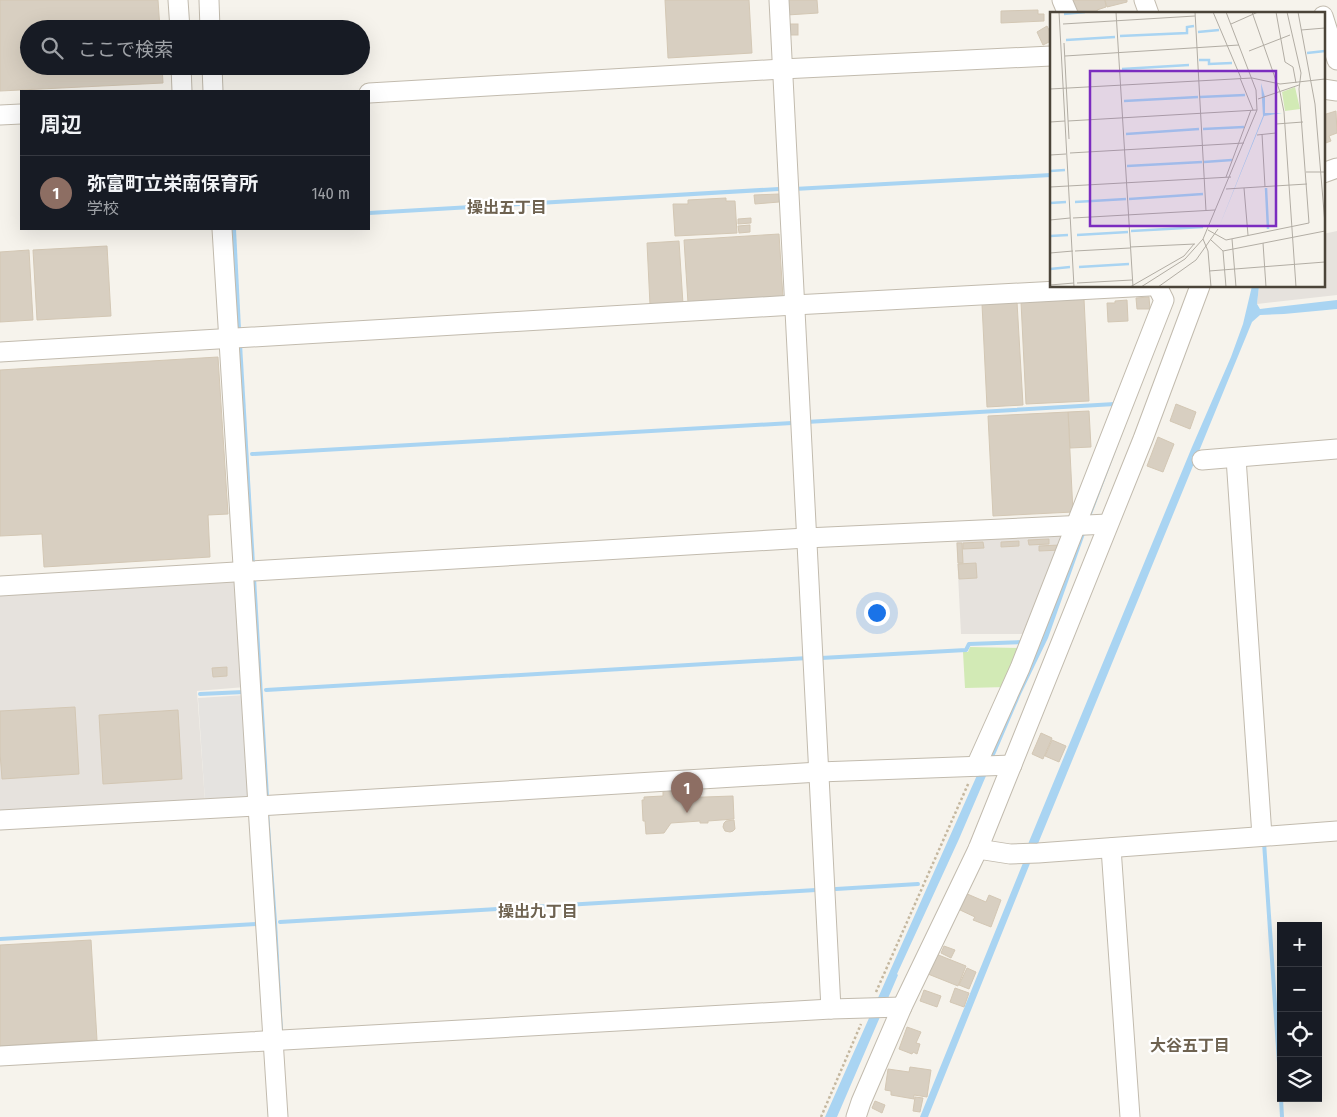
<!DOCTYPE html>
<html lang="ja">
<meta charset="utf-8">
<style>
body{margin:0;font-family:"Fira Sans Condensed","Noto Sans JP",sans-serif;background:#242831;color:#f1f3f6}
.controls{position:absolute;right:15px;bottom:15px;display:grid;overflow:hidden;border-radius:0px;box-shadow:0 5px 20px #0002}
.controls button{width:45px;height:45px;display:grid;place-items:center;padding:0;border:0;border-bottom:1px solid #363941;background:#171b24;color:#f1f3f6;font:25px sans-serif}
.you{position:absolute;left:876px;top:612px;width:18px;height:18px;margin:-12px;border:4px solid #fff;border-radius:50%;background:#1a73e8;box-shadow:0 0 0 8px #1a73e833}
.badge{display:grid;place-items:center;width:32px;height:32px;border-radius:50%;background:#8c9099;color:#fff;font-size:16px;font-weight:700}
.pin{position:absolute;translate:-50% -41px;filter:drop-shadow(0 1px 2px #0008)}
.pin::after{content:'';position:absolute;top:26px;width:18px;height:15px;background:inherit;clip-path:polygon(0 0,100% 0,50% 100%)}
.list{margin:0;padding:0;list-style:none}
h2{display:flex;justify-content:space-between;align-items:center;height:65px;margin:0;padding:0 20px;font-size:21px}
h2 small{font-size:16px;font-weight:400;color:#9ea1a6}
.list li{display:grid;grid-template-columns:32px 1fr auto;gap:15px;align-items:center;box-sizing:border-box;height:75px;padding:0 20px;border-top:1px solid #363941}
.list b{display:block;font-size:19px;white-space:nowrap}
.list p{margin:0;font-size:16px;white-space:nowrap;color:#9ea1a6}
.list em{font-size:16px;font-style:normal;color:#9ea1a6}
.icon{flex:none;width:28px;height:28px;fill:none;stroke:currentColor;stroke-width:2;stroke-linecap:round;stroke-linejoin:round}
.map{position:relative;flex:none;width:1337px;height:1117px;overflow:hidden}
.search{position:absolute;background:#171b24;box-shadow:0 5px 20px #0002;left:20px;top:20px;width:350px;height:55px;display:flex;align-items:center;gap:12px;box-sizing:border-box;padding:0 18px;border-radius:28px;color:#9ea1a6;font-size:19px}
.panel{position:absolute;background:#171b24;box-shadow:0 5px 20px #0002;left:20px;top:90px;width:350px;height:140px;border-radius:0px}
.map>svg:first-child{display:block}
.industrial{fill:#e6e2dd}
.green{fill:#d2eab5}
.parking{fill:#e5e3e0}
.water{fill:#a9d4f2}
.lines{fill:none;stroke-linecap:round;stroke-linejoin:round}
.stream{stroke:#a9d4f2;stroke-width:4}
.building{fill:#d8cfc1;stroke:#d3c7b4}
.minor-casing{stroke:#c2bbae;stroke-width:21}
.path{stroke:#c4b79f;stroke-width:2.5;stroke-dasharray:2.5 2.5;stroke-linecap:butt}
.minor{stroke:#fff;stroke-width:19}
.labels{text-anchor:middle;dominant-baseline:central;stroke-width:4.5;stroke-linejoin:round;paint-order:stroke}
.neighbourhood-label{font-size:16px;font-weight:bold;fill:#6e6250;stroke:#fff}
.inset-river{fill:none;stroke:#a9d4f2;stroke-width:2.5}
.inset-road{fill:none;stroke:#b2ada4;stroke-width:1}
.view{fill:#7b2cbf;fill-opacity:0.15;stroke:#7b2cbf;stroke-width:2.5}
.inset-edge{fill:none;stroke:#4b4439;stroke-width:2.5}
</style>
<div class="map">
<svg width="1337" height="1117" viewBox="0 0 1337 1117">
<rect width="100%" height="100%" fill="#f6f3ec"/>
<g class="industrial">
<polygon points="1337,231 1337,295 1257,304 1259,286 1323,286 1323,234"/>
<polygon points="1066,531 1027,634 961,634 956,535"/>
<polygon points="238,580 245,687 197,691 205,801 0,813 0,594"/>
</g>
<polygon class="green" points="970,647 1024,648 1008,687 965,688 963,652 968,652"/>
<polygon class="parking" points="246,695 250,799 205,801 198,698"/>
<g class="water">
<polygon points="231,229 236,229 241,329 237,329"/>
<polygon points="1163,286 1169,286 1173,300 1092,514 1048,638 1021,694 959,839 897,974 898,975 837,1117 825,1117 978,773"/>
<polygon points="1252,286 1259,286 1257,304 1260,309 1337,300 1337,309 1284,314 1260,315 1252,322 1035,851 928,1117 920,1117 1025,858 1026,849 1192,447 1231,357 1243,324"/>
<polygon points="238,344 242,344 255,564 251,564"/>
<polygon points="256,578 269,797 265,797 252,579"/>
<polygon points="266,812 269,812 277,922 283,1032 278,1032"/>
</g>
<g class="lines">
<g class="stream">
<polyline points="794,189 1051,175"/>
<polyline points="369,213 779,189"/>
<polyline points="806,422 1115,404"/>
<polyline points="252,454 792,423"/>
<polyline points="821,658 966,650 969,644 1023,642"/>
<polyline points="266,690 808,658"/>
<polyline points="200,694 244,692"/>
<polyline points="1264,842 1281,1092"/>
<polyline points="836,889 918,884"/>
<polyline points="280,922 816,890"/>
<polyline points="0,939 258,924"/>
<polyline points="1281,1098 1282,1117"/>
</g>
</g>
<g class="building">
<polygon points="0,0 158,0 160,29 29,29 29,66 162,66 163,83 0,91"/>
<polygon points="665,0 749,0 752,53 668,58"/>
<polygon points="787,0 817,0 818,13 787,15"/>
<polygon points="1068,0 1105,0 1106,7 1097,10 1098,14 1077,14"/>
<polygon points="1105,0 1127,0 1127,2 1107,7"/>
<polygon points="1038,10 1038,14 1044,14 1044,21 1001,23 1001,11"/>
<rect x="787" y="24" width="11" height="11"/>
<polygon points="1047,26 1051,34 1051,41 1043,45 1037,32"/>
<polygon points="1336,111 1337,133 1329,136 1331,141 1323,144 1323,115"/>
<polygon points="779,194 779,202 755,204 754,195"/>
<polygon points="726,198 726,201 735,201 737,233 675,236 673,204 688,204 688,200"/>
<polygon points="751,218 751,223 738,224 738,219"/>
<polygon points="750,225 750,232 739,233 738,226"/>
<polygon points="779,234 783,298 688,303 684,240"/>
<polygon points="679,241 683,304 650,305 647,243"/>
<polygon points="107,246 111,316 37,320 33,250"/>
<polygon points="29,250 33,320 0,322 0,252"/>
<polygon points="1149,297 1150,309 1137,309 1136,298"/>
<polygon points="1084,299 1089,401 1026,404 1021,302"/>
<polygon points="1127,300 1128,321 1108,322 1107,303 1115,303 1115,301"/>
<polygon points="1017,302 1023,405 987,407 982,304"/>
<polygon points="218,357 228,514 208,515 210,557 44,567 42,534 0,536 0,370"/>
<polygon points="1176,404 1196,412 1190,429 1170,421"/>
<polygon points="1089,411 1091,447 1070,448 1068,412"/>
<polygon points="1068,412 1073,512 993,516 988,416"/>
<polygon points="1158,437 1174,444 1163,472 1147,466"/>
<polygon points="1049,539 1049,544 1029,545 1028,540"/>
<polygon points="1019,541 1019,546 1001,547 1001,542"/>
<polygon points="983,542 984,548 963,549 963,543"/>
<polygon points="957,543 962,543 963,563 958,563"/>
<polygon points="1060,545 1061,550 1039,551 1039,546"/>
<polygon points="976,563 977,578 959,579 958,564"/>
<polygon points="227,667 227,676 213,677 212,668"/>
<polygon points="75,707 79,774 2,779 0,753 0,711"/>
<polygon points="178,710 182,779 103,784 99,715"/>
<polygon points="1041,733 1052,738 1043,759 1032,754"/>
<polygon points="1052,740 1066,746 1059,762 1045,756"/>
<polygon points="663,790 673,790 673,795 676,795 676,798 733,796 734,819 708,821 708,823 700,823 700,821 671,823 664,833 646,834 645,821 643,821 642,800 644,800 644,797 663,796"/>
<polygon points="734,820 735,829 733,831 730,832 725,831 723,827 724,823 726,821"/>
<polygon points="965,893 986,902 989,895 1001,900 991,927 973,920 975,917 958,909"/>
<polygon points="91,940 97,1040 0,1046 0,945"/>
<polygon points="944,946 955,950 951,958 941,953"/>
<polygon points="936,954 966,966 958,986 928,974"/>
<polygon points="967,968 976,972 969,989 959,985"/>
<polygon points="955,988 969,993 964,1007 950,1002"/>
<polygon points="924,990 941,996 937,1007 920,1001"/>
<polygon points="907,1027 921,1032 916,1043 920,1044 917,1054 913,1052 912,1054 899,1049"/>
<polygon points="910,1067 931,1070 927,1097 914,1095 914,1099 891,1095 891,1091 885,1090 888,1069 909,1072"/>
<polygon points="915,1097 923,1098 920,1112 913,1111"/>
<polygon points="875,1101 885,1105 882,1113 872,1108"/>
</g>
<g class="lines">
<g class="minor-casing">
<g id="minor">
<polyline points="178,0 180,29"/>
<polyline points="209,0 210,29"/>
<polyline points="779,0 831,1009"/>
<polyline points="1062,0 1068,14"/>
<polyline points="1144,0 1149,14"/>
<polyline points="1323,16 1337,60"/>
<polyline points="181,66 182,91"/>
<polyline points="212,66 213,91"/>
<polyline points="1323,89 1337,91"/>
<polyline points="369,93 782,69 1051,56"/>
<polyline points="0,115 21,114"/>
<polyline points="1323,173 1337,168"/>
<polyline points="222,229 258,806 278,1117"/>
<polyline points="0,352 794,305 1150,286"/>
<polyline points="1236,458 1262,836"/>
<polyline points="1202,460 1337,449"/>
<polyline points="0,586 806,538 1108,524"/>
<polyline points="976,766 1020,668 1164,300 1157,286"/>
<polyline points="0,820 258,806 819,772 1012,765"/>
<polyline points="1111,848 1130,1117"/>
<polyline points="978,849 1010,854 1038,853 1337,831"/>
<polyline points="0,1056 831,1009 902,1007"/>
<polyline points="856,1117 861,1102 902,1007 978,849 1143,439 1200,286"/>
</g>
</g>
<g class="path">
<polyline points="876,992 969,782"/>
<polyline points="821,1117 861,1024"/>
</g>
<use href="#minor" class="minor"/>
</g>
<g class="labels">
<g class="neighbourhood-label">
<text x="507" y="207">操出五丁目</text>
<text x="538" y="911">操出九丁目</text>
<text x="1190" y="1045">大谷五丁目</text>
</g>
</g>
<g transform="translate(1050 12)">
<rect width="275" height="275" fill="#f6f3ec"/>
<path d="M245,75L250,97L235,99L232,80Z" fill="#d2eab5"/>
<path d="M211,71L215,85V101H232L214,104L169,215L213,104Z" fill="#a9d4f2"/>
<path class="inset-river" d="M14,2L35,0M148,20L169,18M70,24L137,21V15L144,14M16,28L65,25M257,41L275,39M149,48H159V52L182,51M72,57L139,53M150,85L195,83M74,89L148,85M153,117L194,115M76,122L149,117M154,150L182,148M77,154L152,150M0,159L15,158M216,176L218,217M79,187L153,182M25,190L76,187M0,191L16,190M81,219L153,215M27,223L78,220M0,224L18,223M29,255L79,252M0,257L20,255"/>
<path class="inset-road" d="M9,0L24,275M66,0L83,275M145,0L156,199M163,0L191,66M202,0L230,80L234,100L246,275M226,0L235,50L243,55L246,71M248,0L265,92L275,212M13,12L145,4M181,12L208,0M251,18L275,16M14,31L19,127M199,39L240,23M15,44L189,33M190,66L203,98M0,77L202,66L230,72L275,67M208,87L249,73M18,109L207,98M0,110L15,109M212,122L215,175M207,123L226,121V112L253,110M20,141L194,131M0,143L16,142M256,160H275M176,165L201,98M0,175L181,165M194,176L198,223M176,177L257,172M23,206L165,198M0,208L20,206M158,218L176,228L259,211L249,77L251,61L237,0M153,227L158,239L161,275M182,227L186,275M161,228L173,239M213,231L216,275M80,235L145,232M25,239L80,236M173,239L275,219M173,239L176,275M0,241L23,239M159,259L275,250M27,271L82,268M0,273L24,271M80,275L134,244L144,232M91,275L135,247L153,227L207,98L206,78L176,0M108,275L146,248L168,217"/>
<path class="view" d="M40,59H226V214H40Z"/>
<rect width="275" height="275" class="inset-edge"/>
</g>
</svg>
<div class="controls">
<button>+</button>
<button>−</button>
<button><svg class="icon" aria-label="locate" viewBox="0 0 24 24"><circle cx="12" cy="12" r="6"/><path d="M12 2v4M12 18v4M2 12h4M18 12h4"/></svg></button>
<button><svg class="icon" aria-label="layers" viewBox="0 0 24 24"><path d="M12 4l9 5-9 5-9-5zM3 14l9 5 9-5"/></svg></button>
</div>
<div class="you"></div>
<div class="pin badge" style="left:687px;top:813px;background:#8d6e63">1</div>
<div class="search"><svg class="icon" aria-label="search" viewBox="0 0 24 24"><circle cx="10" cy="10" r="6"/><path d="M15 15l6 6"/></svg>ここで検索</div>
<section class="panel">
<h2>周辺<small></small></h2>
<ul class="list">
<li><span class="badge" style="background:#8d6e63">1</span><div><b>弥富町立栄南保育所</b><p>学校</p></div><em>140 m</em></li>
</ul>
</section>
</div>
